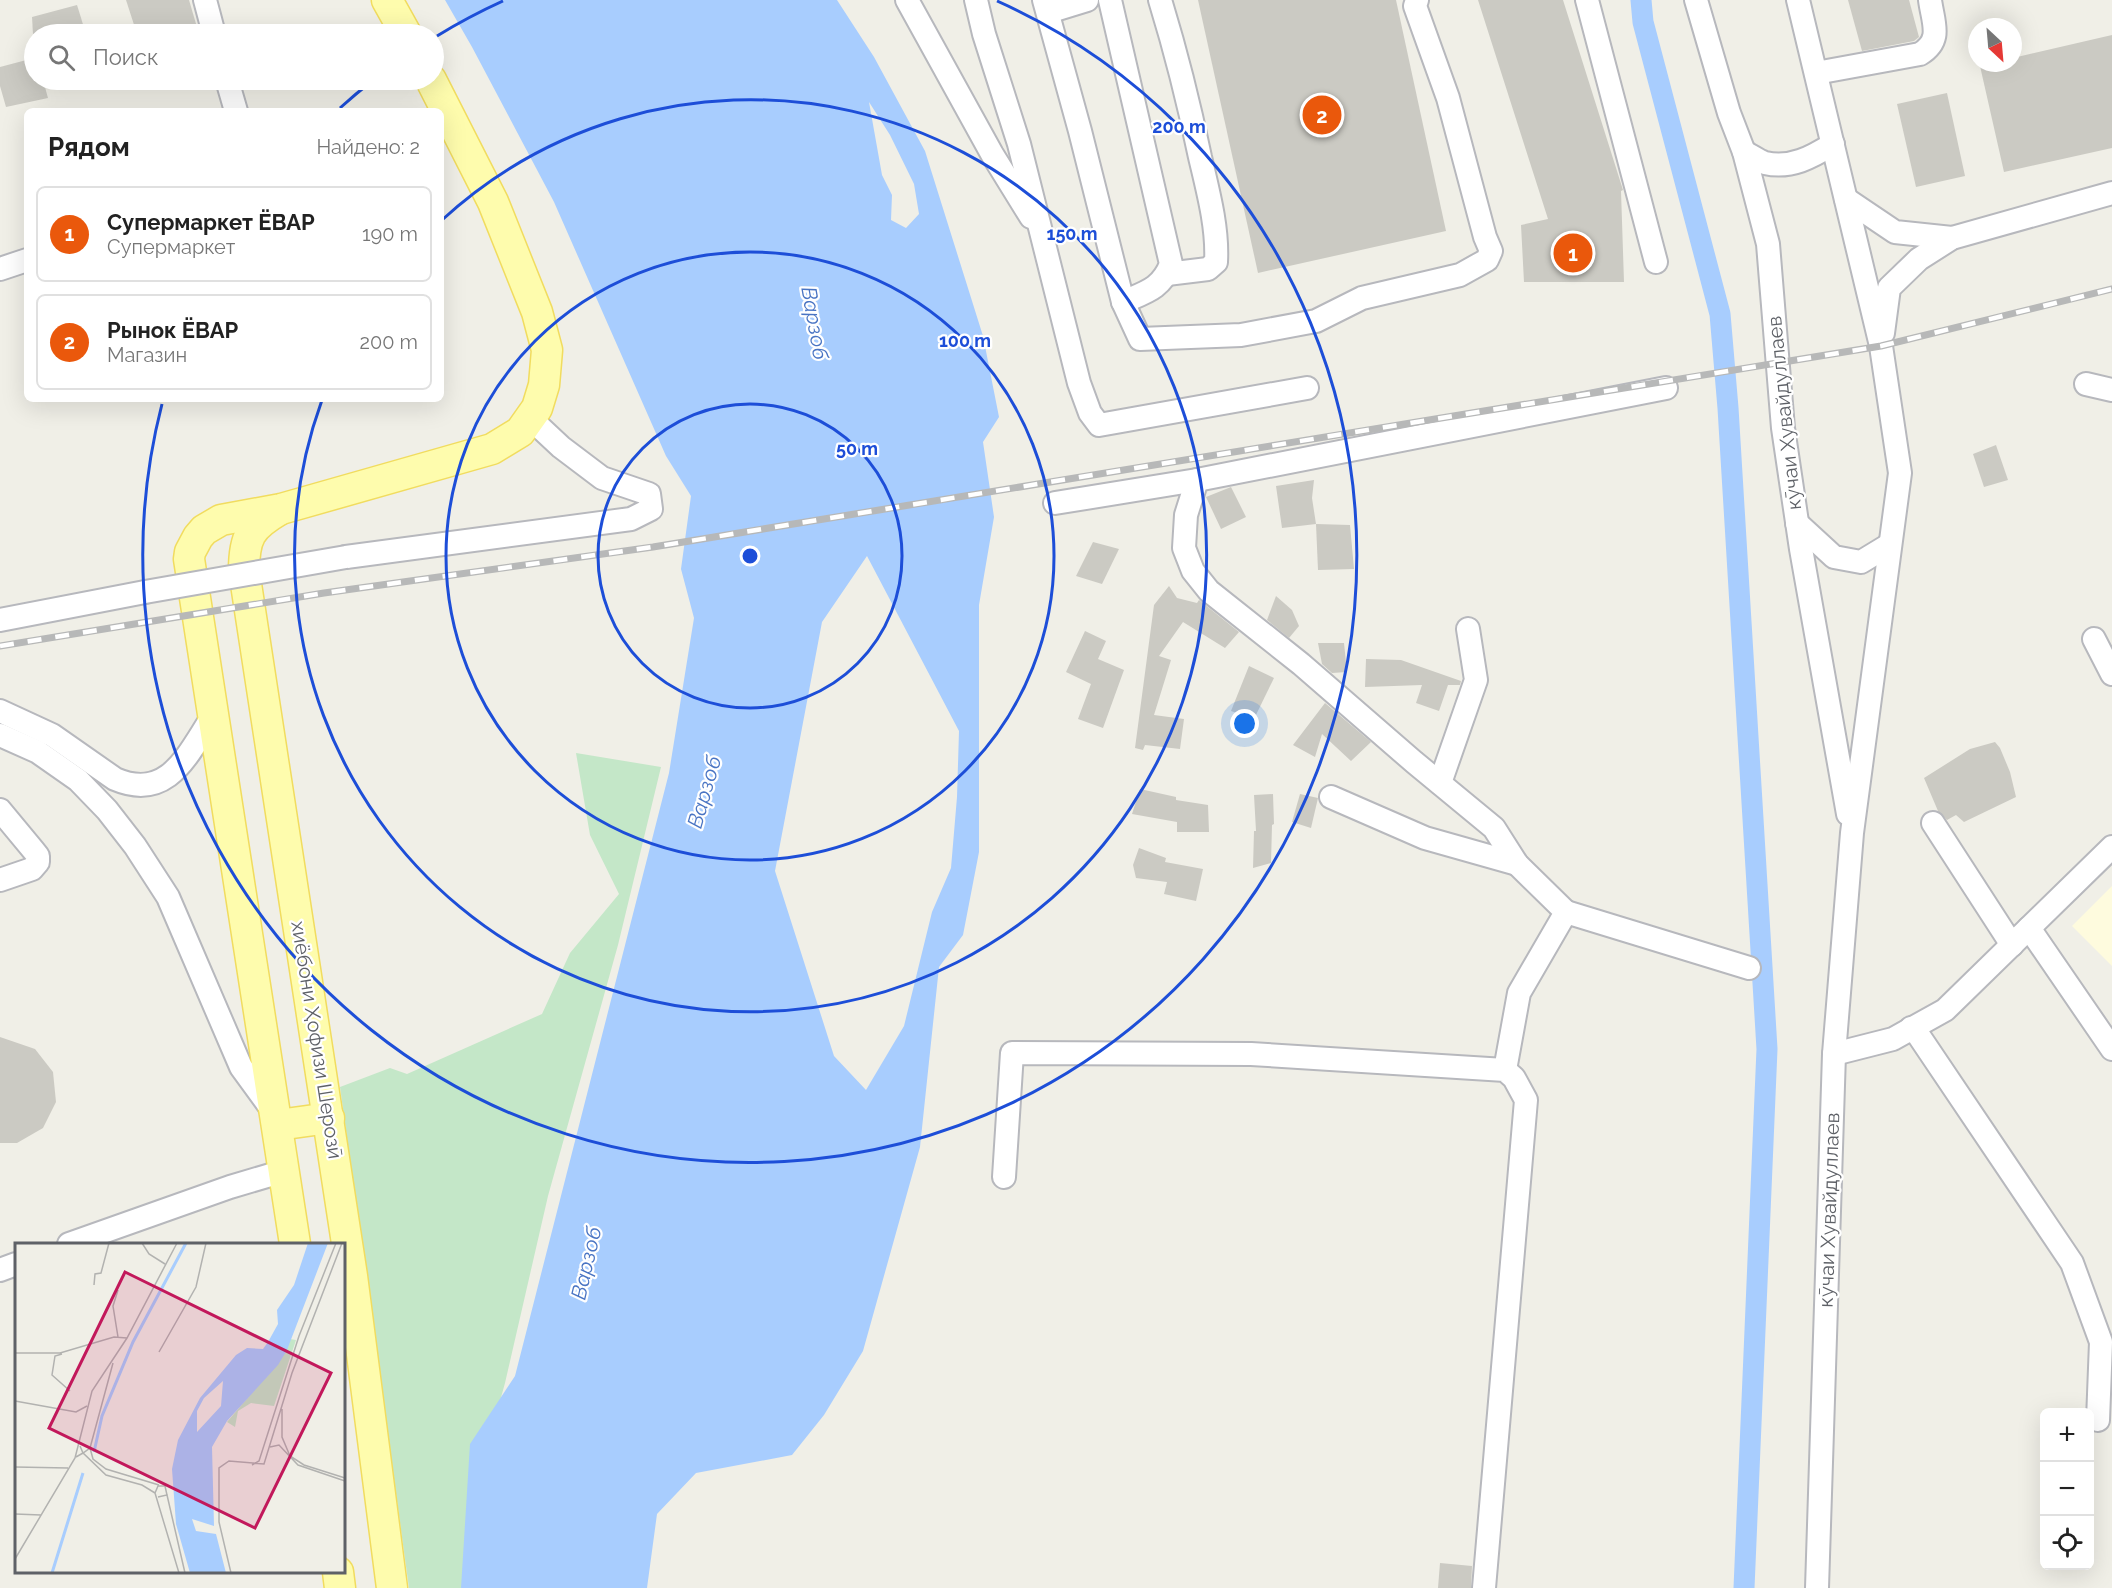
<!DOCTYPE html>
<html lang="ru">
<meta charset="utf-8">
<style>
body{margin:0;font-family:Raleway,sans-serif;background:#f6f6f6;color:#222}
.controls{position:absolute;right:18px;bottom:18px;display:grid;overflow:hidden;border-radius:9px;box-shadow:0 6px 24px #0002}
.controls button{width:54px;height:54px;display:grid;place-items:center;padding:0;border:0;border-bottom:2px solid #e0e0e0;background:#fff;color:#222;font:30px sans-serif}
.compass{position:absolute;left:1968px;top:18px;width:54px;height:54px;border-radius:50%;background:#fff;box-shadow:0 6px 24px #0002;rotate:154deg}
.you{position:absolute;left:1245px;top:724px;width:21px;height:21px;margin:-15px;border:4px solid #fff;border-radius:50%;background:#1a73e8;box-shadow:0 0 0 9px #1a73e833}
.badge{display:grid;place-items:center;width:39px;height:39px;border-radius:50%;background:#ea580c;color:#fff;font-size:20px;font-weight:700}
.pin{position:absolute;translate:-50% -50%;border:3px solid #fff;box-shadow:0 2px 6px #0006}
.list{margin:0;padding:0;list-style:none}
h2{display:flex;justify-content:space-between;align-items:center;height:78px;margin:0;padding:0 24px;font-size:26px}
h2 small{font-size:20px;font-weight:400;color:#767676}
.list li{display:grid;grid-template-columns:39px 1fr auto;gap:18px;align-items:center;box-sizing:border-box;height:96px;margin:0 12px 12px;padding:0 12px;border:2px solid #e0e0e0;border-radius:9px}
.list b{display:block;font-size:22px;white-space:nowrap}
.list p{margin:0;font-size:20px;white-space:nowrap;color:#767676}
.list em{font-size:20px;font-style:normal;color:#767676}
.icon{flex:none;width:33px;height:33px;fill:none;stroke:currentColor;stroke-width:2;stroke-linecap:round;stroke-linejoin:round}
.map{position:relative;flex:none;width:2112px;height:1588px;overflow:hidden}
.search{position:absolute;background:#fff;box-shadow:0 6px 24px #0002;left:24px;top:24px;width:420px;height:66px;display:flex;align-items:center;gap:15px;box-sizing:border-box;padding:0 21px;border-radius:33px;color:#767676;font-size:22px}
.panel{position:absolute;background:#fff;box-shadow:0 6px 24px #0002;left:24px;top:108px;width:420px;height:294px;border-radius:9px}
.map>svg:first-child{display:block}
.commercial{fill:#fefbde}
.green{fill:#c4e7c8}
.water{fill:#a8cdfe;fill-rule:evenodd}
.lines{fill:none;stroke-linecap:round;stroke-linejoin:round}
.canal{stroke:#a8cdfe;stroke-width:21}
.building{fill:#cbcac3}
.minor-casing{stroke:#b7b8bd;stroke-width:26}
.major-casing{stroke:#f1dc5f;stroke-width:33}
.minor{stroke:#fff;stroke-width:22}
.major{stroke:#fefcad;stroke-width:30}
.rail-casing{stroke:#b7b8b8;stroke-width:7}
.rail{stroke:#fff;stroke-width:4.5;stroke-dasharray:14;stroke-linecap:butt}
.minor-bridge-casing{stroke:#b7b8bd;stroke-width:26;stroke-linecap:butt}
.minor-bridge{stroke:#fff;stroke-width:22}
.ring{fill:none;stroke:#1d4ed8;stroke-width:3}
.labels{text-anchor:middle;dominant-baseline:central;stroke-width:4.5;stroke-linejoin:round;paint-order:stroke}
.street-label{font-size:20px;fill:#5e6167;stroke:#fff}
.water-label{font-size:21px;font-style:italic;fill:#4974c3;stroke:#fff}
.inset-river{fill:none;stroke:#a8cdfe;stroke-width:3}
.inset-road{fill:none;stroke:#b2b2b0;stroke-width:1.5}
.view{fill:#c2185b;fill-opacity:0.15;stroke:#c2185b;stroke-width:3}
.inset-edge{fill:none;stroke:#5e6167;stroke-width:3}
.centre{fill:#1d4ed8;stroke:#fff;stroke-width:3}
.ring-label{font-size:18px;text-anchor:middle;font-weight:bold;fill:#1d4ed8;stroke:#fff;stroke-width:4.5;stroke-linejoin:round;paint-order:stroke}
</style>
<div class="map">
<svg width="2112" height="1588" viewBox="0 0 2112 1588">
<rect width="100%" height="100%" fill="#f0efe7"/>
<polygon class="commercial" points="2112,886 2112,966 2072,926"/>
<polygon class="green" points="576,753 661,767 618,945 548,1196 505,1383 482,1466 476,1588 409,1588 340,1087 390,1068 407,1074 542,1014 570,953 619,894 590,835"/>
<path class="water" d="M445,0H837L874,57L925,151L983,336L999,417L983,442L994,517L979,605V852L963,935L939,967L920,1147L863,1351L824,1415L792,1455L696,1473L657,1514L647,1588H461L470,1444L515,1376L669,773L694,618L681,569L691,496L666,456L554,202L472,47ZM869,102L890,135L914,184L919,214L906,228L891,220L892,195L882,175ZM867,556L959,731L957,797L951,868L932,912L904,1026L866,1090L834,1056L775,871L822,622Z"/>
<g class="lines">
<polyline class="canal" points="1641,0 1643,22 1720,314 1728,408 1767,1049 1744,1588"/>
</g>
<g class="building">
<polygon points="126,0 189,0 199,34 137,34"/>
<polygon points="1198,0 1396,0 1446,231 1258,273"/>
<polygon points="1478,0 1563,0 1623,190 1621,191 1624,282 1524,282 1521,225 1548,219"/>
<polygon points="1848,0 1909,0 1919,37 1914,41 1862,51"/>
<polygon points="77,5 86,34 33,34 32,17"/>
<polygon points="2112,35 2112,148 2004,172 1980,66 1991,63 2013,63 2013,58"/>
<polygon points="34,58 34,80 43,80 48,98 6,107 0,86 0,67"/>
<polygon points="1947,93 1965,176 1916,187 1897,104"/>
<polygon points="1996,445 2008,480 1984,487 1973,454"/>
<polygon points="1314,480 1312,498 1316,524 1282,528 1276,486"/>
<polygon points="1231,487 1246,517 1221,529 1206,497"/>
<polygon points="1316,524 1350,525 1354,569 1318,570"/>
<polygon points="1093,542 1119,549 1102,584 1076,576"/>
<polygon points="1169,586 1177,598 1197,603 1199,600 1239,632 1225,648 1183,622 1159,656 1171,660 1154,715 1184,719 1180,749 1145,745 1143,750 1135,748 1154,605"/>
<polygon points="1276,596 1292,610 1299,626 1289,638 1267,620"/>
<polygon points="1085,631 1106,641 1098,659 1124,670 1103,728 1078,719 1091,684 1066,672"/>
<polygon points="1318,643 1344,643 1347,672 1332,673 1322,664"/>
<polygon points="1366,659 1401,660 1461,681 1460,685 1448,685 1439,711 1416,703 1422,685 1365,687"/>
<polygon points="1249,666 1274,678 1254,719 1231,711"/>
<polygon points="1325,703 1371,742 1351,761 1322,734 1315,757 1293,745"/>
<polygon points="1995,742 2000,748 2010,772 2016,797 1964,822 1956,815 1947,820 1938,811 1924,778 1970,749"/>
<polygon points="1140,789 1176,797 1176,800 1208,805 1209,832 1177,832 1177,822 1132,814"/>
<polygon points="1273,794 1274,824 1272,825 1271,863 1253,868 1254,831 1256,831 1254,795"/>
<polygon points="1300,794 1318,798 1311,828 1292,822"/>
<polygon points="1139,848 1166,858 1165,862 1203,869 1196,901 1164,894 1167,882 1136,878 1133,865"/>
<polygon points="0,1037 35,1049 53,1072 56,1102 43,1128 17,1143 0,1143"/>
<polygon points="1440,1563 1472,1566 1471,1588 1438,1588"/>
</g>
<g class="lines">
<g class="minor-casing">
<g id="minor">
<polyline points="205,0 214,34"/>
<polyline points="907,0 992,154 1031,217"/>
<polyline points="976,0 984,34 1019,144 1079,383 1090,413 1099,425 1307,388"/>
<polyline points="1044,0 1080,131 1123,302 1140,339 1241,335 1316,321 1362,298 1460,275 1487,260 1491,251 1485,237 1448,98 1415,6 1417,0"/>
<path d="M1110,0L1171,264C1161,289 1146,292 1123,302"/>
<path d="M1160,0C1176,52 1189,104 1200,157C1208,191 1218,228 1216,262L1208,269L1167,274"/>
<polyline points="1587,0 1656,262"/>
<polyline points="1696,0 1729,113 1744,152 1768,244 1783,428 1801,549 1848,814"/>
<polyline points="1798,0 1881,346 1900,473 1852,833 1834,1054 1817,1588"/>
<polyline points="1048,12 1087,0"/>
<path d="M1816,73L1920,54C1943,40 1933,23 1930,0"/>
<polyline points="227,80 236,111"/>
<path d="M1744,152C1751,155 1758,161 1765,163C1791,169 1812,157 1833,144"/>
<polyline points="1846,199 1895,232 1952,238"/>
<polyline points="0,269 27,260"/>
<polyline points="1883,333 1889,288 1919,259 1952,238 2112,193"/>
<polyline points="2086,384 2112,390"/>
<polyline points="1055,503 1197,480"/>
<polyline points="1797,523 1834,557 1861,562 1889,545"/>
<polyline points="346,557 631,519 651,509 649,494 602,478 561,447 530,418"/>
<polyline points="0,620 145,592"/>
<polyline points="2094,639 2112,674"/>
<path d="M0,711L52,735L115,779C169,802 188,753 213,716"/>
<polyline points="0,735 38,752 78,780 107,810 135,846 168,897 241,1067 273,1111"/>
<polyline points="1440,783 1476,680 1468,629"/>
<polyline points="1331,797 1425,838 1517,864"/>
<polyline points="0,810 34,851 38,856 38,862 32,869 0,880"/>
<polyline points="1933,823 2012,945"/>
<polyline points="1566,912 1749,968"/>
<polyline points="2029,928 2112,1049"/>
<polyline points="1911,1028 1919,1036 2072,1263 2101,1342 2098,1420"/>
<polyline points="1834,1054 1893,1039 1945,1010 2112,847"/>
<polyline points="1505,1070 1519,993 1566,912 1517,864 1494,828 1414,762 1301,664 1209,591 1193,571 1184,548 1186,515 1197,480 1666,388"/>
<polyline points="1004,1177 1012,1053 1251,1054 1505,1070 1514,1078 1526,1100 1484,1588"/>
<polyline points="69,1244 230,1187 284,1171"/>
<polyline points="0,1270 16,1264"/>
</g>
</g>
<g class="major-casing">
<g id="major">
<polyline points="387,0 406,34"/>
<path d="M279,510C250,527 244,537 244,571L352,1276L392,1588"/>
<polyline points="278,1125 329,1118"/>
<polyline points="295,1244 189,559 190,552 198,537 204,530 221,520 281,509 492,449 520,432 537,408 544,385 547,350 537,312 493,202 431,80"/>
<polyline points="338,1572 340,1588"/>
</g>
</g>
<use href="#minor" class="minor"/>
<use href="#major" class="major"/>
<g class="rail-casing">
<polyline id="rail" points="0,646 324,593 653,547 1881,346 2112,289"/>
</g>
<use href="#rail" class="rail"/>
<g class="minor-bridge-casing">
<polyline id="minor-bridge" points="145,592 346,557"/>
</g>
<use href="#minor-bridge" class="minor-bridge"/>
</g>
<g class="ring">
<circle cx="750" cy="556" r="152"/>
<circle cx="750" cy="556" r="304"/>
<path d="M442 220A456 456 0 1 1 322 400"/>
<path d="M340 108A607 607 0 0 1 372 81M437 36A607 607 0 0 1 503 1M997 1A607 607 0 1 1 162 404"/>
</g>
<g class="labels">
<g class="street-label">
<text transform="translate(1784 413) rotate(-96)">кӯчаи Хувайдуллаев</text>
<text transform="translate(317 1040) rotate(81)">хиёбони Ҳофизи Шерозӣ</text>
<text transform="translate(1829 1210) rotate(-88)">кӯчаи Хувайдуллаев</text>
</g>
<g class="water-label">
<text transform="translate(815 323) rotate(80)">Варзоб</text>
<text transform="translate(704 792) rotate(-74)">Варзоб</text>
<text transform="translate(586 1263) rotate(-77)">Варзоб</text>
</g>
</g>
<g transform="translate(15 1243)">
<rect width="330" height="330" fill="#f0efe7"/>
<path d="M275,96L281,97L259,163L236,160L223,168L220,184L212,179L263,119Z" fill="#c4e7c8"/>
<path d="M293,0H313L272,107L263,122L212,178L197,204L199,283L177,276L181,288L201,291L211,330H175L161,281L157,226L163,197L185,155L221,112L232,105L248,106L253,99L263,81L262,67L279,42ZM208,138L206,163L182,189V168L189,155Z" fill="#a8cdfe" fill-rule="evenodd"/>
<path class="inset-river" d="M79,209L87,173L118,99L171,0M37,330L68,230"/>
<path class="inset-road" d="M127,0L134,11L150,21M79,42L80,31L86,30L94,0M103,94L98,63L103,47M144,109L181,44L191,0M0,110H45L99,94L112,95M47,111L40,113L37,132L55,148M0,158L61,169L72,163M267,166V194L275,213L289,222L330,235M65,203L68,210L75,205L98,120M255,204L264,202L283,222L330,238M75,205L78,216L91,226L144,242M61,214L68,210L91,232L127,242L140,250M237,222L244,218L284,93L321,0M0,224L53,225M152,252L170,330M143,254L152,252L150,243H143L140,250L164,330M0,271L26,272M0,316L60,215L77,148L112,95L162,0M216,330L204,279V225L214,218L249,221L277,130L327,0"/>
<path class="view" d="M110,29L316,130L240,285L34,185Z"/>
<rect width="330" height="330" class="inset-edge"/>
</g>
<circle cx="750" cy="556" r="9" class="centre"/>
<g class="ring-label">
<text x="1179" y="133">200 m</text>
<text x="1072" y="240">150 m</text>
<text x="965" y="347">100 m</text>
<text x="857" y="455">50 m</text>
</g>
</svg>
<div class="controls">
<button>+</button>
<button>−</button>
<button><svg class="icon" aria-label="locate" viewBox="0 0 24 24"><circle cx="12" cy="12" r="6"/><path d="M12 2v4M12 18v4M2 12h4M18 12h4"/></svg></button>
</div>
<svg class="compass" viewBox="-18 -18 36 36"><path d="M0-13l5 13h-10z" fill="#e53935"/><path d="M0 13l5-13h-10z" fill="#767676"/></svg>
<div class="you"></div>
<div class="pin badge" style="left:1573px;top:253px">1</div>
<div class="pin badge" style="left:1322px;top:115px">2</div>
<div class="search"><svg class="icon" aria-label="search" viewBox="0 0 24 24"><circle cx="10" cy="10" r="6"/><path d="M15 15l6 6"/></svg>Поиск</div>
<section class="panel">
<h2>Рядом<small>Найдено: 2</small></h2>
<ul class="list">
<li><span class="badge">1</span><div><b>Супермаркет ЁВАР</b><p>Супермаркет</p></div><em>190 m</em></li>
<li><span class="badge">2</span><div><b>Рынок ЁВАР</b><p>Магазин</p></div><em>200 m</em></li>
</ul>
</section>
</div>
